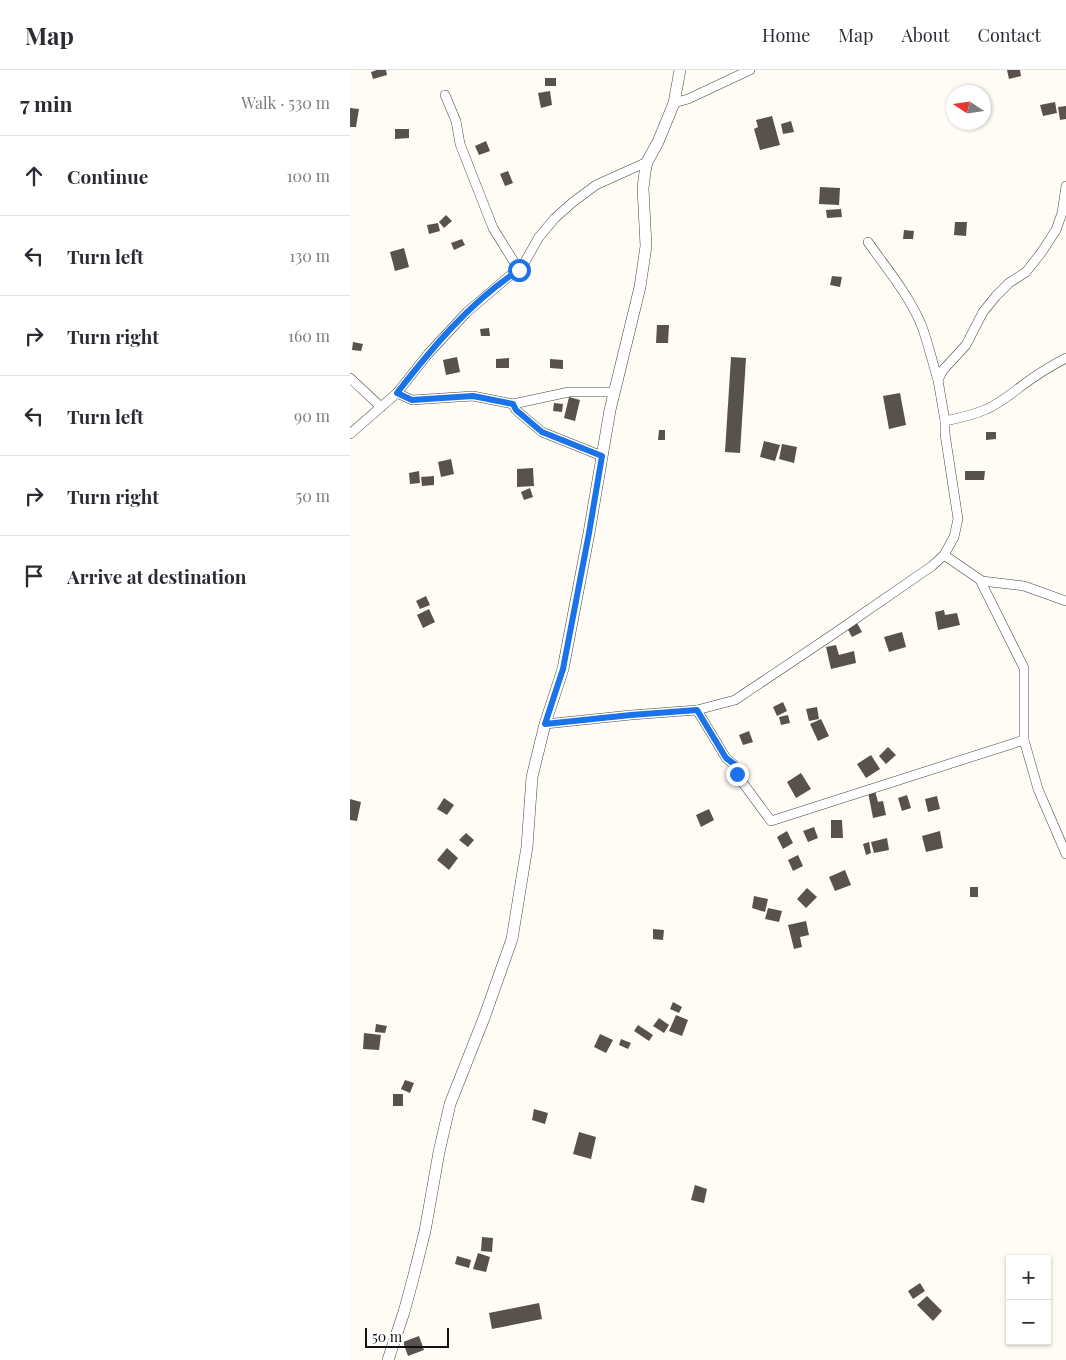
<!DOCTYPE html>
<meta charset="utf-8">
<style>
body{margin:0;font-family:"Playfair Display",serif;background:#f2f2f3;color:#2b2b33}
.controls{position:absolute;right:15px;bottom:15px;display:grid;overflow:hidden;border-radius:0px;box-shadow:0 1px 4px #0004}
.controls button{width:45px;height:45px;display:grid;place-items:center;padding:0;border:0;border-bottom:1px solid #e1e1e2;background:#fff;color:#2b2b33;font:25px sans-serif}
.compass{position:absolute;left:596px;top:15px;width:45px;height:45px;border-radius:50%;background:#fff;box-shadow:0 1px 4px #0004;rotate:282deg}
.scale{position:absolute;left:15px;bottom:12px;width:84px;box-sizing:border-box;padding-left:5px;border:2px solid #111;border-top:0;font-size:14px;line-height:18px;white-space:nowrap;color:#111;-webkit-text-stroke:4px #fff;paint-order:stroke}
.stop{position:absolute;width:15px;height:15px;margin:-11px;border:4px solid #1a73e8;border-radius:50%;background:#fff}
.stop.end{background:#1a73e8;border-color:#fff;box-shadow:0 1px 5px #0008}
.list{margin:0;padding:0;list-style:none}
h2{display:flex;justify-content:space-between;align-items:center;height:65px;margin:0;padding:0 20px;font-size:21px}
h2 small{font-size:16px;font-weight:400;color:#7c7c81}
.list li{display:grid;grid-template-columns:32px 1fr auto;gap:15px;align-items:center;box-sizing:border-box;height:80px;padding:0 20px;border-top:1px solid #e1e1e2}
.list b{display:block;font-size:19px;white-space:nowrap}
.list em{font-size:16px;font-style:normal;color:#7c7c81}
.icon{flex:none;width:28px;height:28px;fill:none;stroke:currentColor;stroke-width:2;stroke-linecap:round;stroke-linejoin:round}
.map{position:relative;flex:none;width:716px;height:1290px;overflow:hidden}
header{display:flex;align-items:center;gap:30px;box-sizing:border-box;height:70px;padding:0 25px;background:#fff;border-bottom:1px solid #e1e1e2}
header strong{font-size:24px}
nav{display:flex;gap:28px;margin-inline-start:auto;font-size:18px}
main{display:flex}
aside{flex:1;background:#fff}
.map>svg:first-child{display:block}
.building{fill:#59514e}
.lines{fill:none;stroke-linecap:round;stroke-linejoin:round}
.minor-casing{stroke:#444;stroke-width:10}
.tertiary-casing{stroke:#444;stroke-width:12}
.minor{stroke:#fff;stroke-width:9}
.tertiary{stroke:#fff;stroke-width:11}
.route{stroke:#1a73e8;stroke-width:6}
</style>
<header>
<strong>Map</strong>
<nav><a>Home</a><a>Map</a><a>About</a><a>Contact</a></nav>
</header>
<main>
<aside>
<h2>7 min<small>Walk · 530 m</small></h2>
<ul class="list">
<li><svg class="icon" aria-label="ahead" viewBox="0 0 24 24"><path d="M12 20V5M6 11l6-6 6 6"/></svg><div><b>Continue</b></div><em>100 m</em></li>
<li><svg class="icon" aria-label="left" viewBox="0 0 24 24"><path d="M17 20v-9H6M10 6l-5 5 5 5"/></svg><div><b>Turn left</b></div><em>130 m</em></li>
<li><svg class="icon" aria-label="right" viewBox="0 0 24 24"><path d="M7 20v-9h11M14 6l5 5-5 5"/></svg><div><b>Turn right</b></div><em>160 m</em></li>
<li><svg class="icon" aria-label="left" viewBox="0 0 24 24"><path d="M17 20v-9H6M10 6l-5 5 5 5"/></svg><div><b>Turn left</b></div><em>90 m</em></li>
<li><svg class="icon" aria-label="right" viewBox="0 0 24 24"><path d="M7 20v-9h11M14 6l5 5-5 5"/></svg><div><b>Turn right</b></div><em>50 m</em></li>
<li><svg class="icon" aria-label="arrive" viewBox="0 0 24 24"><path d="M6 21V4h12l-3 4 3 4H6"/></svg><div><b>Arrive at destination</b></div></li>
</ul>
</aside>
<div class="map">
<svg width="716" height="1290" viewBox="0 0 716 1290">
<rect width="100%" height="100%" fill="#fefcf5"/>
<g class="building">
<polygon points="27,0 36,0 37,5 23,9 21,2"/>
<polygon points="657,0 670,0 671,6 659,9"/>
<rect x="195" y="8" width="11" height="8"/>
<polygon points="200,21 202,35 191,38 188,23"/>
<polygon points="705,32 707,43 693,46 690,35"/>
<polygon points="716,36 716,49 710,50 708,37"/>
<polygon points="0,38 9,39 6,57 0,57"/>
<polygon points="422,46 430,75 410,80 404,59 408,57 406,50"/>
<polygon points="441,51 444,62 433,64 431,54"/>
<polygon points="45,59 59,59 59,68 45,69"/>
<polygon points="136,71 140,81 129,85 125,76"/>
<polygon points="158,101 163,113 155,116 150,104"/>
<polygon points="470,117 490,118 489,135 469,134"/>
<polygon points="491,139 492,147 477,148 476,140"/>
<polygon points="96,145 102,151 94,158 89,152"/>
<polygon points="605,152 617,152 616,166 604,165"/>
<polygon points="88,153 90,161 79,164 77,155"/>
<polygon points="554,160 564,161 563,169 553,169"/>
<polygon points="112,169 115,175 104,180 101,173"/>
<polygon points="54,178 59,197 45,201 40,182"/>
<polygon points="482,206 492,207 490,217 480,215"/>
<polygon points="307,255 319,255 318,273 306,273"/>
<polygon points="139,258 140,266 131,266 130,259"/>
<polygon points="3,272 13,274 11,281 2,280"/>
<polygon points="107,287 110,302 96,305 93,290"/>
<polygon points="381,287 396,288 390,383 375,382"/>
<polygon points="159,288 159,298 146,298 146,289"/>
<polygon points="200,289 213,290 213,299 200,298"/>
<polygon points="550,323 556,355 539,359 533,326"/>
<polygon points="219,327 230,330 225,351 214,348"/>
<polygon points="204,333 213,334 212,342 203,341"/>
<polygon points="309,360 315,360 315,370 308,370"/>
<polygon points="636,362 646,362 646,369 636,370"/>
<polygon points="414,371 430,375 425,391 410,387"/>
<polygon points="432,374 447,377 444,393 429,389"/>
<polygon points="101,389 104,404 91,407 88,392"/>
<polygon points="183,398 184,416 167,417 167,399"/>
<polygon points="69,401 70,413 60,414 59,403"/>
<polygon points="615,401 635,401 634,410 615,410"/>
<polygon points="84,406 84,415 72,416 71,407"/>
<polygon points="180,418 183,427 174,430 171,422"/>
<polygon points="76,526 80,535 70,539 66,531"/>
<polygon points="79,539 85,552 73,558 67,545"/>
<polygon points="594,540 595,545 607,543 610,555 588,560 585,542"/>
<polygon points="507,553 512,562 502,567 497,558"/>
<polygon points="552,562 556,577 539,582 534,567"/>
<polygon points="486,575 489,585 504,581 506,593 481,599 476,577"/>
<polygon points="433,632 437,641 427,646 423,637"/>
<polygon points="467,637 469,649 459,651 456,639"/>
<polygon points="438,645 440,653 431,655 429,647"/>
<polygon points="471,649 479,666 468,671 460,654"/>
<polygon points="399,661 403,672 393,675 389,665"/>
<polygon points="538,677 546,685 536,694 529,686"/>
<polygon points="521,685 530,699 516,708 507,694"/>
<polygon points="451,703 461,719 446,728 437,712"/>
<polygon points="525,721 528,732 533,731 536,745 523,748 518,722"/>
<polygon points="557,725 561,738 552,741 548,728"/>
<polygon points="587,726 590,739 578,742 575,729"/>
<polygon points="94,728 104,735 97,745 87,739"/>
<polygon points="0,729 11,732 7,751 0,750"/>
<polygon points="359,739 364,750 351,757 346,745"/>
<polygon points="481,750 492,750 493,768 481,768"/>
<polygon points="464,757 468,768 458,772 453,761"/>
<polygon points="437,761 443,773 433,779 427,767"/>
<polygon points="590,761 593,778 576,782 572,766"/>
<polygon points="116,763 124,770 118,777 109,770"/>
<polygon points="537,768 539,780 524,783 521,772"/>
<polygon points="519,772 521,783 516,785 513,774"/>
<polygon points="97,778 108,788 99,800 87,790"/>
<polygon points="448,785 453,796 443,801 438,790"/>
<polygon points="495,800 501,815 485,821 479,807"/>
<rect x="620" y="817" width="8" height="10"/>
<polygon points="457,818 467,827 456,838 447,829"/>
<polygon points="404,826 418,829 415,842 402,838"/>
<polygon points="418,838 432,841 429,852 415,849"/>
<polygon points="456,851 459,865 450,867 452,877 444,879 438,855"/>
<polygon points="303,859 314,860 313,870 303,869"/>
<polygon points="323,932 332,937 329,943 320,939"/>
<polygon points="326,945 338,950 332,966 319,961"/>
<polygon points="309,948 319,955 314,963 303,956"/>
<polygon points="26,954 37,956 35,963 25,962"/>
<polygon points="288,955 303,965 299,971 284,961"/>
<polygon points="14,963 31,965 29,980 13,979"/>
<polygon points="250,964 263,970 256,983 244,977"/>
<polygon points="271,969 281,973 278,979 269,975"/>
<polygon points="55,1010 64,1013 60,1023 51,1019"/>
<rect x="43" y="1024" width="10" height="12"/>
<polygon points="184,1039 198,1043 195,1054 182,1050"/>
<polygon points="229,1062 246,1067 241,1089 223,1084"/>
<polygon points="345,1115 357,1119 354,1133 341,1130"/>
<polygon points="132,1167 143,1168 142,1182 131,1181"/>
<polygon points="128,1183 140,1187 136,1202 123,1199"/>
<polygon points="107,1186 121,1190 119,1198 105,1194"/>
<polygon points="570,1213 575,1221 563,1229 558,1221"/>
<polygon points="577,1226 592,1241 583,1251 567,1235"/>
<polygon points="189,1233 192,1249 142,1259 139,1243"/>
<polygon points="69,1266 74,1280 58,1286 53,1272"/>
</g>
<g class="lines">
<g class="minor-casing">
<g id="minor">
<polyline points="95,25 106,51 110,74 143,158 169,200"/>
<polyline points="324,33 338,29 400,0"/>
<path d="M518,172C537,199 558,224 571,254C578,272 582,291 588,310"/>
<polyline points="0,308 31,337"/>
<polyline points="47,323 62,330 123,326 163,334 219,322 264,322"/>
<polyline points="163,334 166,340 192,362 252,386"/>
<polyline points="595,351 588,310 593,300 616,275 633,242 646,226 659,213 676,202 691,183 706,160 712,143 716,116"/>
<polyline points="0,364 47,323 78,284 117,242 157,208 172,197 189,167 205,148 223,132 246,115 297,92"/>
<polyline points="594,485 632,511 674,516 716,531"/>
<polyline points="630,510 674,598 674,670 688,719 716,784"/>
<polyline points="347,640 376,688 383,694 387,705 421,751 674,670"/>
<path d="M195,654L281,645L347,640L385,630L482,565L582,496L594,485L604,467L608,449L595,364V351C610,348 623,345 637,339C650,333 661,324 673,315C686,305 701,296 716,288"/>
</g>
</g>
<g class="tertiary-casing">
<polyline id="tertiary" points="38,1290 54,1242 64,1205 75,1161 89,1082 100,1034 134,948 162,869 177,777 182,707 195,654 213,599 239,463 260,340 290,217 296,176 293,118 295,102 297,92 308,72 324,33 330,0"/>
</g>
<use href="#minor" class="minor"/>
<use href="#tertiary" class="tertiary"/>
</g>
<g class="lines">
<path class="route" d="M169,200C120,232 82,278 47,323L62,330L123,326L163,334L166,340L192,362L252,386L239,463L213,599L195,654L281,645L347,640L376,688L384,694L387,704"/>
</g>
</svg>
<div class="controls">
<button>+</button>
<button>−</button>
</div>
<svg class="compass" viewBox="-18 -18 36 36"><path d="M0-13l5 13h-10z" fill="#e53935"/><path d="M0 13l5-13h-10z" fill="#7c7c81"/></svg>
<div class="scale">50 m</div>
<div class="stop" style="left:169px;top:200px"></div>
<div class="stop end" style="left:387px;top:704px"></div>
</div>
</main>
